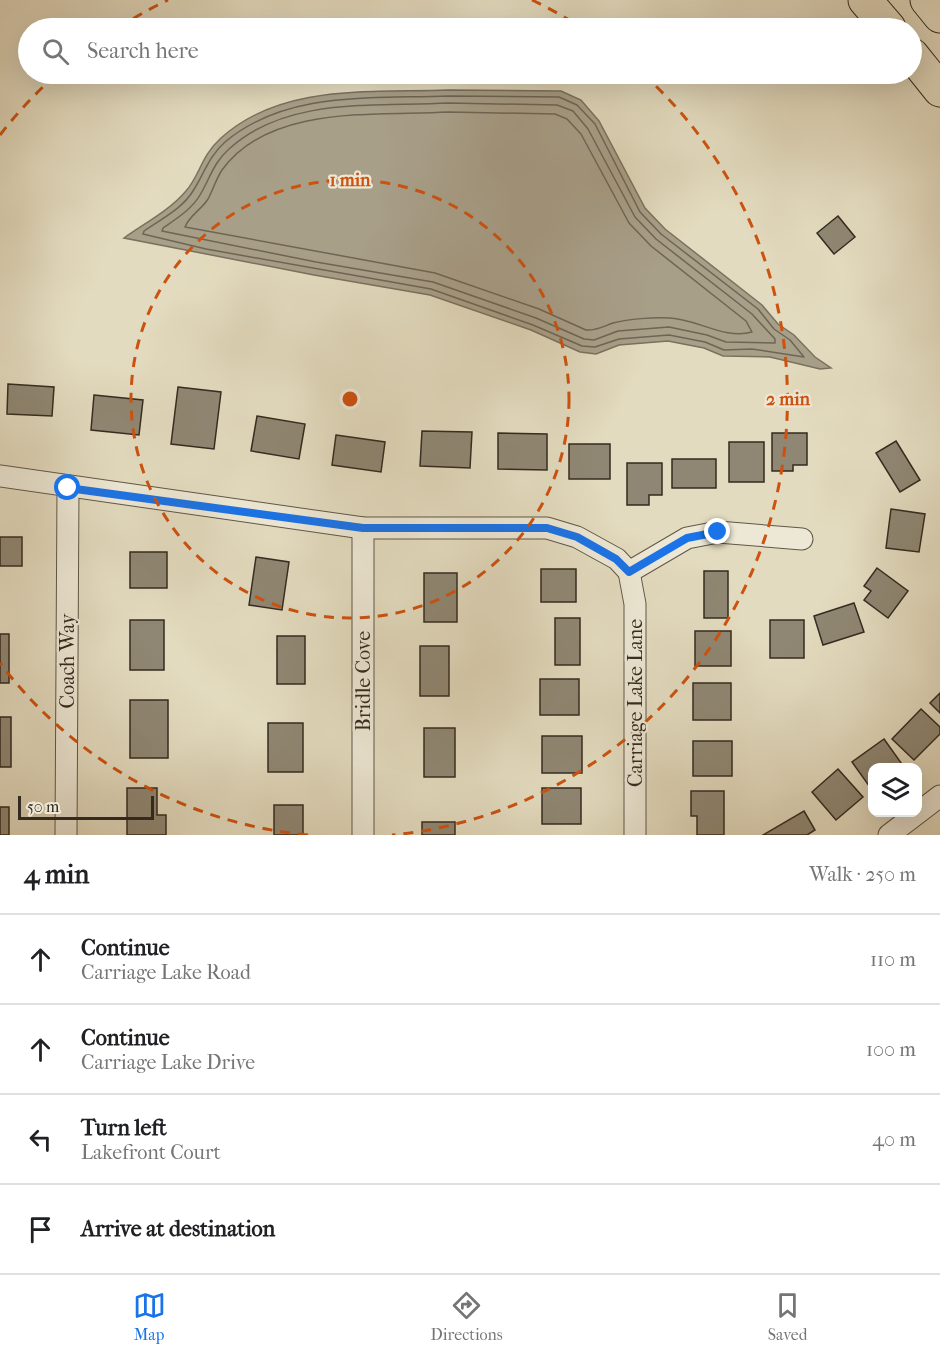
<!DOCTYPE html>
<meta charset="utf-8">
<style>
body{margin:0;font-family:"IM FELL French Canon",serif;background:#f6f6f6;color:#202124}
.controls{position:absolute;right:18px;bottom:18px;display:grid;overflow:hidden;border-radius:12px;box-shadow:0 6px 24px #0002}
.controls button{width:54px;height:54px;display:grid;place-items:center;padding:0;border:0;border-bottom:2px solid #e0e0e0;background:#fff;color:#202124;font:30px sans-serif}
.scale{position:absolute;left:18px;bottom:15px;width:136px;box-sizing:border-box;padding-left:6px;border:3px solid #342b20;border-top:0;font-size:16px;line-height:21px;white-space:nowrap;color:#342b20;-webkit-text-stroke:4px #ede8d5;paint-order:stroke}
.stop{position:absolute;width:18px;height:18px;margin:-14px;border:4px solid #1a73e8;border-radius:50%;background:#fff}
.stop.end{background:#1a73e8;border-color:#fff;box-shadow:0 2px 6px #0008}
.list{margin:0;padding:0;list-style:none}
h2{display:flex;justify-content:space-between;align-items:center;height:78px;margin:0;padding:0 24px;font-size:26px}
h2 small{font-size:20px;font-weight:400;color:#757577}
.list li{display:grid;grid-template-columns:39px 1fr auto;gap:18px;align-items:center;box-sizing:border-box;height:90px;padding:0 24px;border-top:2px solid #e0e0e0}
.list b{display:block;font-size:22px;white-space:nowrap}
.list p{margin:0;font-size:20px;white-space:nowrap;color:#757577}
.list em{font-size:20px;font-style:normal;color:#757577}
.icon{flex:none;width:33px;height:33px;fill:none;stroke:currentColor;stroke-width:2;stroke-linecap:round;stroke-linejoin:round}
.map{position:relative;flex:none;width:940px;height:835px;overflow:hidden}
.search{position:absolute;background:#fff;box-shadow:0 6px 24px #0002;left:18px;right:18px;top:18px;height:66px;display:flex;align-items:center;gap:15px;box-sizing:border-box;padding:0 21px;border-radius:33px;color:#757577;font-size:22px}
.sheet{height:438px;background:#fff}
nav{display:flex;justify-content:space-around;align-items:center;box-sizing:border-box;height:84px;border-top:2px solid #e0e0e0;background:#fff;font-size:16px;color:#757577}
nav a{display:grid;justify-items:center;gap:3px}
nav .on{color:#1a73e8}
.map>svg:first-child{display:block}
.water{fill:#a89f89;stroke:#7a715f;stroke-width:1.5}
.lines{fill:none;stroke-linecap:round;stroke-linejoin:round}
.shore{stroke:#6e6554;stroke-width:1.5}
.building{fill:#8f8773;stroke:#342b20;stroke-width:1.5}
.minor-casing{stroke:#605748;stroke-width:23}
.motorway-casing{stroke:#342b20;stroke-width:35}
.minor{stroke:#ede8d5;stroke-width:21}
.motorway{stroke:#e3dbbf;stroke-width:33}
.route{stroke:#1a73e8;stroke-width:8}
.ring{fill:none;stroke:#cd520f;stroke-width:3;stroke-dasharray:10 8}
.labels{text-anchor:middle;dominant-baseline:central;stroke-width:4.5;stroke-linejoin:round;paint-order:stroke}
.street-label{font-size:20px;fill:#342b20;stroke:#ede8d5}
.centre{fill:#cd520f;stroke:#ede8d5;stroke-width:3}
.ring-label{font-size:18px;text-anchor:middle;font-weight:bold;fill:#cd520f;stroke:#ede8d5;stroke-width:4.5;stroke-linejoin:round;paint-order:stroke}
</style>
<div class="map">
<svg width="940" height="835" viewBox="0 0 940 835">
<rect width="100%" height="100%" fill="#e3dbbf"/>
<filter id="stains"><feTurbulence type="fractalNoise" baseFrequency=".00333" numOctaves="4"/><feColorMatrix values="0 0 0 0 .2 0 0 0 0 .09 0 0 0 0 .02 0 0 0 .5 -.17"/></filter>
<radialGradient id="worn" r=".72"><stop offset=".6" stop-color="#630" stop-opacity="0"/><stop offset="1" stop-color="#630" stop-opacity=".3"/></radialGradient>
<path class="water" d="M448,90L561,91L581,100L599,121L645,208L665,229L762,305L778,324L794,335L815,357L831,368L820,369L770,357L723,356L704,348L668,341L619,345L596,354L580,352L531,330L430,295L314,275L124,238C145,223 169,211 186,191C200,175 201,156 221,138C282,83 371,93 448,90Z"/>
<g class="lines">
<g class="shore">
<path d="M448,96L559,97L577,105L595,124L640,212L661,234L758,309L774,329L790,340L804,357L752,349L724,350L705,342L669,335L619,339L595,347L582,346L533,325L431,289L206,249L143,234L144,231C161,219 182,209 193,191C204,174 209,156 225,142C287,90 372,99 448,96Z"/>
<path d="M448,103L557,105L573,111L588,129L635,217L656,239L752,314L775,339V343L726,342L707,335L669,327L618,331L594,340L584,339L536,318L433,282L316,262L162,231L163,228C176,219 192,209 200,195C210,178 214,162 229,149C287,96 376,107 448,103Z"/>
<path d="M448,112L555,114L567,119L581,134L629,223L651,246L746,321L752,332C725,340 697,319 670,318C653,317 629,319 613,323C604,326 596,331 586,330L539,309L435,273L185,227C189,216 202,209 208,199C213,190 216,179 222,170C270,104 376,116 448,112Z"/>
</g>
</g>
<g class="building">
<polygon points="838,216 855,237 834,254 817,233"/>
<polygon points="8,384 54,387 52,416 7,414"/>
<polygon points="178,387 221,392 214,449 171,444"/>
<polygon points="94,395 143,400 139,435 91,430"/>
<polygon points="257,416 305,424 299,459 251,451"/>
<polygon points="422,431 472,432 470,468 420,466"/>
<polygon points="498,433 547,434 547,470 498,469"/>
<polygon points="772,433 807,433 807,465 793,465 793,471 772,471"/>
<polygon points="336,435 385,442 381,472 332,465"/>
<polygon points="896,441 920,480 900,492 876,453"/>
<rect x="729" y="442" width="35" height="40"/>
<rect x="569" y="444" width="41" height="35"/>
<rect x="672" y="459" width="44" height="29"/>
<polygon points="627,463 662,463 662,495 649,495 649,505 627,505"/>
<polygon points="891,509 925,514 919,552 886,548"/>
<rect x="0" y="537" width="22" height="29"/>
<rect x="130" y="552" width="37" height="36"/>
<polygon points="256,557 289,562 282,610 249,605"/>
<polygon points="877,568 908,591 888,618 864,600 871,591 864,586"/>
<rect x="541" y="569" width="35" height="33"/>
<rect x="704" y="571" width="24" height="47"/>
<rect x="424" y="573" width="33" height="49"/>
<polygon points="854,603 864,632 823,645 814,616"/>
<rect x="555" y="618" width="25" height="47"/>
<rect x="130" y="620" width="34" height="50"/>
<rect x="770" y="620" width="34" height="38"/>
<rect x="695" y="631" width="36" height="35"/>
<rect x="0" y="634" width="9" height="49"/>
<rect x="277" y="636" width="28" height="48"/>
<rect x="420" y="646" width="29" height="50"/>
<rect x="540" y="679" width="39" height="36"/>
<rect x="693" y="683" width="38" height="37"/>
<polygon points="940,693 940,713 930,703"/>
<rect x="130" y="700" width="38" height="58"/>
<polygon points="921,709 940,727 940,734 914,760 892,739"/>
<rect x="0" y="717" width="11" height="50"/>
<rect x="268" y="723" width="35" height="49"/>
<rect x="424" y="728" width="31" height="49"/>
<rect x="542" y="736" width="40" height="37"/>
<polygon points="884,739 904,767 872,768 872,790 852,762"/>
<rect x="693" y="741" width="39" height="35"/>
<polygon points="838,769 863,797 836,820 812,792"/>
<polygon points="127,788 157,788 157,815 166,815 166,835 127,835"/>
<rect x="542" y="788" width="39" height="36"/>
<polygon points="691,791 724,791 724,835 697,835 697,816 691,816"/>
<rect x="274" y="805" width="29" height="30"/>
<rect x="0" y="807" width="9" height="28"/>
<polygon points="804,811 815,830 807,835 763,835"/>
<rect x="422" y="822" width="33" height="13"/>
</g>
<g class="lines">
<g class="minor-casing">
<g id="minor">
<polyline points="0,476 363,528 547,528 577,537 617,559 629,572"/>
<polyline points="363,528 363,835"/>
<polyline points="629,572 635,604 635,835"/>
<polyline points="629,572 687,538 718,532 802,539"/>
<polyline points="66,835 68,488"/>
<polyline points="889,835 940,796"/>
</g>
</g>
<g class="motorway-casing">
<g id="motorway">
<polyline points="865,0 889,28"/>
<polyline points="927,0 940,16"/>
<polyline points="912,55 940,90"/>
</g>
</g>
<use href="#minor" class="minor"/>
<use href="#motorway" class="motorway"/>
</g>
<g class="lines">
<polyline class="route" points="68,488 363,528 547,528 577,537 616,559 629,572 687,538 718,532"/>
</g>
<g class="ring">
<circle cx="350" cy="399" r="219"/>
<path d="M308 835A438 438 0 0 1 0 663M0 135A438 438 0 0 1 57 74M118 28A438 438 0 0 1 168 0M532 0A438 438 0 0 1 582 28M643 74A438 438 0 0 1 392 835"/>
</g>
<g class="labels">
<g class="street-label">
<text transform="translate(67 661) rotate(-90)">Coach Way</text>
<text transform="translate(363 681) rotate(-90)">Bridle Cove</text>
<text transform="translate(635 703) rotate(-90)">Carriage Lake Lane</text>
</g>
</g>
<circle cx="350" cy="399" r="9" class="centre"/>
<g class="ring-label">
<text x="350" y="186">1 min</text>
<text x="788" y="405">2 min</text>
</g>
<rect width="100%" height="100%" filter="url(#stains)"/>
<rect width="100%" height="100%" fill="url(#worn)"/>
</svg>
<div class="controls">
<button><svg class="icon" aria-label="layers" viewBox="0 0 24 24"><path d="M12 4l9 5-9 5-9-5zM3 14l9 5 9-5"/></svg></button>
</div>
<div class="scale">50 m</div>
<div class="stop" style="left:68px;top:488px"></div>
<div class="stop end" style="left:718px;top:532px"></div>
<div class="search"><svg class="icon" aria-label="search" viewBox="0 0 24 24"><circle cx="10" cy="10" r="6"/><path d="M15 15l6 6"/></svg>Search here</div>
</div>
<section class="sheet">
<h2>4 min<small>Walk · 250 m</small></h2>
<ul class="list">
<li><svg class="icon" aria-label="ahead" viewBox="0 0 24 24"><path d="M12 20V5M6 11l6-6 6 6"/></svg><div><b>Continue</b><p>Carriage Lake Road</p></div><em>110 m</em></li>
<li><svg class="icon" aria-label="ahead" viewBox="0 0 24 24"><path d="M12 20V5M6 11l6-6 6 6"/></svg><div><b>Continue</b><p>Carriage Lake Drive</p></div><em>100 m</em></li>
<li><svg class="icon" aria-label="left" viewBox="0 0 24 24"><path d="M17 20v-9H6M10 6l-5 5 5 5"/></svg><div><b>Turn left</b><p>Lakefront Court</p></div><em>40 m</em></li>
<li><svg class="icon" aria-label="arrive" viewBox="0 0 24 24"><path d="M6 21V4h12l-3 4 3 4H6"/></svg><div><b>Arrive at destination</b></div></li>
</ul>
</section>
<nav>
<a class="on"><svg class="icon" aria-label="map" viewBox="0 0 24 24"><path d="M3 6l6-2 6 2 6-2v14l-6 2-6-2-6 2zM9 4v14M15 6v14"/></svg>Map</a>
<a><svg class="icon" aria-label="directions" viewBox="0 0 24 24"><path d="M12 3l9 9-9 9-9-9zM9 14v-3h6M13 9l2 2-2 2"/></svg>Directions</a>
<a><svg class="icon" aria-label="saved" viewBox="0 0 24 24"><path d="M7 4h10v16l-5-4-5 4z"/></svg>Saved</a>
</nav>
